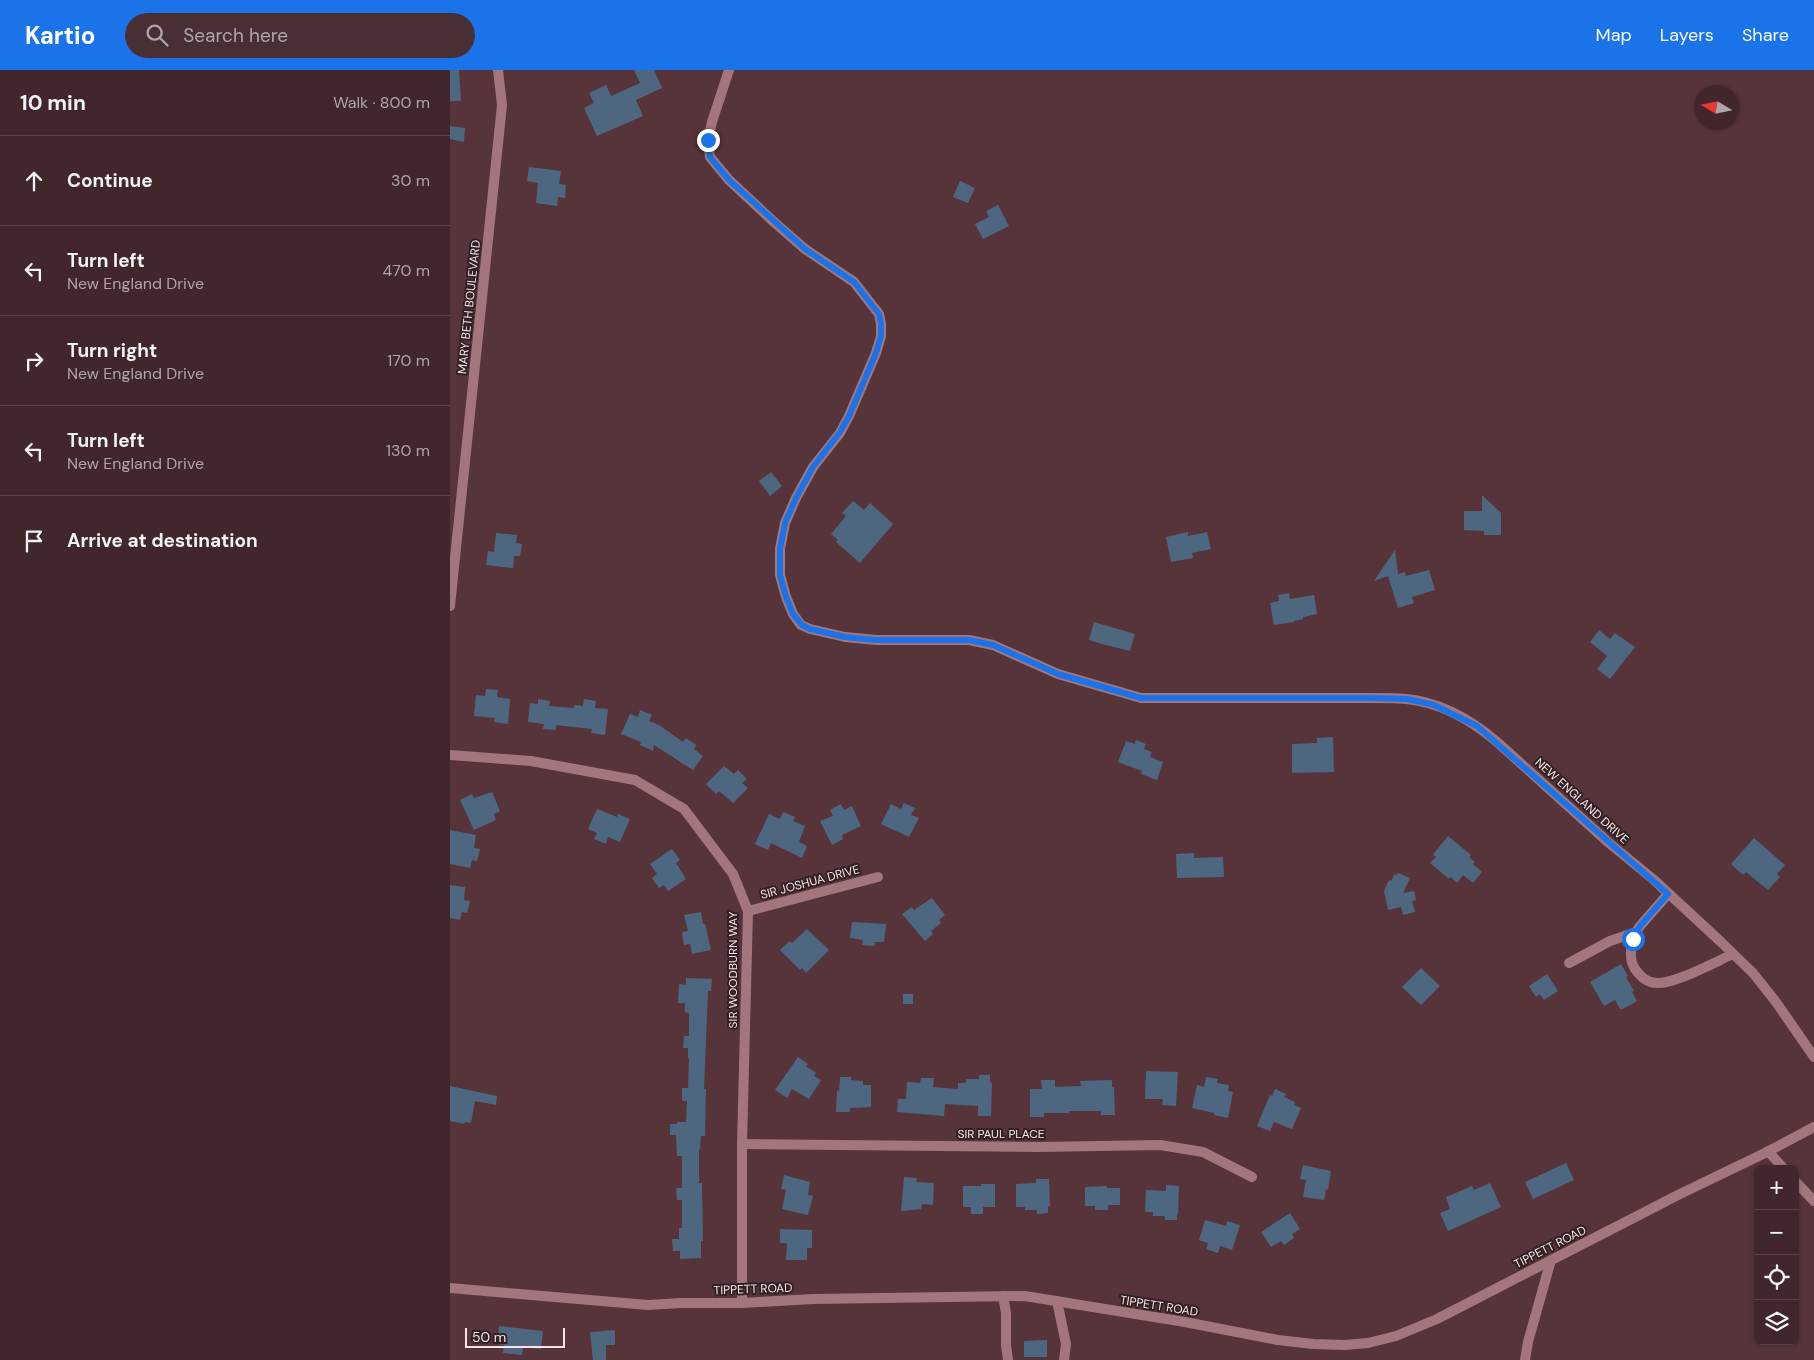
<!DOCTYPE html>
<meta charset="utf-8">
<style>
body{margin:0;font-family:"DM Sans",sans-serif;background:#482f34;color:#f1f3f6}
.controls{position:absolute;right:15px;bottom:15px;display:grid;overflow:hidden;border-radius:8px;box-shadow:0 1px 4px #0004}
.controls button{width:45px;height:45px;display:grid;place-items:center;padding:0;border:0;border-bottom:1px solid #5a4448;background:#41272c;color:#f1f3f6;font:25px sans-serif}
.compass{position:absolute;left:1244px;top:15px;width:45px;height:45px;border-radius:50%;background:#41272c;box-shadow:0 1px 4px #0004;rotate:280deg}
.scale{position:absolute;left:15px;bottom:12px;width:100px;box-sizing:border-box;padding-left:5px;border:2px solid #fae3e6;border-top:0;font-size:14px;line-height:18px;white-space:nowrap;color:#fae3e6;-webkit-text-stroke:4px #312124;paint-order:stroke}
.stop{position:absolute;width:15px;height:15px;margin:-11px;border:4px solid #1a73e8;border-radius:50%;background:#fff}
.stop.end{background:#1a73e8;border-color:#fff;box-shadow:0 1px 5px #0008}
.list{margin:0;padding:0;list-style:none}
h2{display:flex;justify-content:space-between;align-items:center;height:65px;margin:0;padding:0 20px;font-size:21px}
h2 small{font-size:16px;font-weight:400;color:#aea5a9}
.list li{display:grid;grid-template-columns:32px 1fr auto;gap:15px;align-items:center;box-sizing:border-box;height:90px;padding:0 20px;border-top:1px solid #5a4448}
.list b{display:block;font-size:19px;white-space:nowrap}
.list p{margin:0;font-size:16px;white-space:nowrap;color:#aea5a9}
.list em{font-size:16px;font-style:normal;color:#aea5a9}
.icon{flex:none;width:28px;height:28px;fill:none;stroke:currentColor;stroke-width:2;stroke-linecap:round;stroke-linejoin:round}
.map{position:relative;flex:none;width:1364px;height:1290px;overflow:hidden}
header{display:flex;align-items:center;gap:30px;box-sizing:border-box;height:70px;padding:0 25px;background:#1a73e8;color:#fff}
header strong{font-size:24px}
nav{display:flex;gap:28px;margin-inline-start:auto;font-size:18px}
.search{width:350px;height:45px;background:#482f34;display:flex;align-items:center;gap:12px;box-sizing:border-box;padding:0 18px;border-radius:28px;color:#aea5a9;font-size:19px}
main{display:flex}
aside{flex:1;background:#41272c}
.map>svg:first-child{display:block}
.building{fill:#4e6780}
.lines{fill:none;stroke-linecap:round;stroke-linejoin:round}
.minor{stroke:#a2767c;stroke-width:10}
.tertiary{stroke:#a2767c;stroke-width:10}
.route{stroke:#1a73e8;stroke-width:6}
.labels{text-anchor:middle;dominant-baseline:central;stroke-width:4;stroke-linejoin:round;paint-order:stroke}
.street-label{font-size:12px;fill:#fae3e6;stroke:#312124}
</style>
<header>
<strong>Kartio</strong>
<div class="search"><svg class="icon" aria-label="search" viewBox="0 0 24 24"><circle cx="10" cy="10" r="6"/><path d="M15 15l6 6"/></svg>Search here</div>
<nav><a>Map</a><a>Layers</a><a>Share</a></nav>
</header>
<main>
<aside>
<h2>10 min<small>Walk · 800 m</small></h2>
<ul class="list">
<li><svg class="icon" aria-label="ahead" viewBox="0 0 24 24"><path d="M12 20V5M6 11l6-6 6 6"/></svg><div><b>Continue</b></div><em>30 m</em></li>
<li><svg class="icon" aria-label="left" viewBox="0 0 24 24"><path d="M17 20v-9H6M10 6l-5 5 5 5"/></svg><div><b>Turn left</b><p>New England Drive</p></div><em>470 m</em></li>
<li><svg class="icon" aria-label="right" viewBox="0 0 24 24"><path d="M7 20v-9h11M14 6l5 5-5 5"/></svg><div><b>Turn right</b><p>New England Drive</p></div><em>170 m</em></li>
<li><svg class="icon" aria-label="left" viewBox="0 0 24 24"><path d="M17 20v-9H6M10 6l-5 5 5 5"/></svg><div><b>Turn left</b><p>New England Drive</p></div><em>130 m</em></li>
<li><svg class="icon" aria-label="arrive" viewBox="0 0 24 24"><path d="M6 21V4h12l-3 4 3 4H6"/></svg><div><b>Arrive at destination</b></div></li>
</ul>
</aside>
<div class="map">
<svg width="1364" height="1290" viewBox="0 0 1364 1290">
<rect width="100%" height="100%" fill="#57343a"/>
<g class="building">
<polygon points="0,0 9,0 11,31 0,31"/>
<polygon points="184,0 204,0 212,18 186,30 193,46 147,66 134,38 144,33 139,23 156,15 161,26 190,13"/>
<polygon points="0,56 15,58 14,72 0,69"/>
<polygon points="79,97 111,101 109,114 116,115 115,128 108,127 107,136 86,133 88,113 77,111"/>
<polygon points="510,111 525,118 518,133 503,127"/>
<polygon points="548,135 559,156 533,169 525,154 539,147 536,141"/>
<polygon points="321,402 332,416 320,426 309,411"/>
<polygon points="1032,425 1051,443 1051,465 1034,465 1034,461 1014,460 1014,441 1032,441"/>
<polygon points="403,431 414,440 420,433 443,454 410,493 386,472 388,470 381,464 396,446 392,443"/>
<polygon points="738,462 738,466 757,462 761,479 742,483 743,488 721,492 716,467"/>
<polygon points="46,463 67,465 66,473 72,474 70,486 64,486 63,498 36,495 38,481 44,482"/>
<polygon points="945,480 948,504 955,502 956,506 979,500 985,520 962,527 964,533 948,538 938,506 924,511"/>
<polygon points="839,523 840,529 864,525 867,544 853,547 853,549 844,551 844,552 824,555 820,533 829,531 828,525"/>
<polygon points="644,552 685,564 680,581 652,574 639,570"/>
<polygon points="1149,560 1160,569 1165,563 1185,577 1160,609 1147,599 1157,586 1140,572"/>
<polygon points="36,619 48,620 47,627 60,629 58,654 44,652 45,648 24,646 26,625 35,626"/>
<polygon points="88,629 100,631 99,636 124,638 124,635 133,636 134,629 146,631 145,638 158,639 155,665 141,663 142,659 106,655 106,660 93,659 94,654 78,652 80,633 88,634"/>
<polygon points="190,640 202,645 199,651 209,655 233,672 236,668 246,675 244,679 253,686 243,700 204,675 203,681 190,675 191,672 171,664 180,644 188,647"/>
<polygon points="883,667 884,702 842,703 842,674 867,673 867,668"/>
<polygon points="686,670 696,674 694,679 702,682 700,687 713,692 707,710 691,704 692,701 668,692 676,671 685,674"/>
<polygon points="274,696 284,704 288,700 297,709 292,713 298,718 283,733 269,721 266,724 256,714"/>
<polygon points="42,722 50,741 44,744 46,750 24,760 10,730 22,724 24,728"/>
<polygon points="454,733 465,738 461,745 469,748 459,767 431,754 441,734 451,739"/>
<polygon points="391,734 394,740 402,736 411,756 392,765 393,769 382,775 370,751 383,746 380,740"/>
<polygon points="147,739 167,747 168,744 180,749 170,772 158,767 156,774 144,769 147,763 138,759"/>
<polygon points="333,742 345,747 343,751 355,756 349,772 357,776 352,788 321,773 318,780 305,774 319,744 330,749"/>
<polygon points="0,760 26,765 24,778 30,779 27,791 22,790 20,798 0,794"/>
<polygon points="998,766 1021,785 1019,787 1025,792 1023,794 1032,802 1023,813 1013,805 1007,813 1001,807 999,809 980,793 986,787 983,785 985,782"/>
<polygon points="1304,768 1335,795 1327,804 1330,807 1318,820 1296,802 1293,805 1281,794"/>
<polygon points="222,779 230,790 226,793 236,809 218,821 214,815 209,818 202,808 207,804 200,794"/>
<polygon points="744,783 744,788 773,787 774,807 727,808 726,784"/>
<polygon points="948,803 960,808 953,823 964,821 966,830 962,831 965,842 953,845 951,837 938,840 934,821 939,810 941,811 945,804 947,805"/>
<polygon points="0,815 15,817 14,830 20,831 17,843 12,842 10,850 0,848"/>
<polygon points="482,828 495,845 489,850 491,853 481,861 483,864 475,871 452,844 462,837 464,840"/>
<polygon points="251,842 253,854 255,854 261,880 242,884 240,874 234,875 232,862 238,861 234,845"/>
<polygon points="402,852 436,854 434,872 425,872 424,876 412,875 413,870 400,868"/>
<polygon points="357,859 379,880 356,903 352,898 350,900 330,880 340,871 342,873"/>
<polygon points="1171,894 1178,906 1176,907 1184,921 1182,922 1187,931 1173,939 1170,939 1165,930 1154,936 1140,912"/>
<polygon points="971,898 990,916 971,935 952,917"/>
<polygon points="1097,904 1108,921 1094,930 1090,924 1086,927 1079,916"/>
<polygon points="236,908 262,909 261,921 258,921 254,1019 256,1019 255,1066 251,1066 250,1079 249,1079 249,1113 252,1113 253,1171 251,1171 251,1188 230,1189 230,1181 223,1181 222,1169 229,1169 229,1158 232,1158 232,1130 227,1130 226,1118 232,1118 232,1086 227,1086 226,1065 220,1065 220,1054 227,1054 227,1052 236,1052 237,1031 232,1031 232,1018 238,1018 239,988 238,988 238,978 233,978 234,966 239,966 239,943 235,942 235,933 228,933 229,914 236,915"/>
<rect x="453" y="924" width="10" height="10"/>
<polygon points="348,987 358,994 356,996 366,1003 364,1006 371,1010 359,1029 342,1019 337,1028 325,1020"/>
<polygon points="696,1001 728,1002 726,1036 712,1035 713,1029 695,1029"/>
<polygon points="529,1005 540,1005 540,1013 542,1012 541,1046 528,1046 528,1036 495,1034 494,1046 447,1042 448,1029 456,1029 457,1012 470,1013 471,1008 484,1008 483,1017 508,1019 508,1013 516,1013 516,1009 529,1009"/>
<polygon points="390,1007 401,1007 401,1010 413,1011 413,1015 421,1015 421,1037 400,1038 400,1042 386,1042 387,1020 389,1022"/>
<polygon points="756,1007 768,1009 767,1013 779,1015 778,1021 783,1022 778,1048 764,1045 764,1043 742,1038 747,1015 754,1017"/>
<polygon points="591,1010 605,1010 605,1017 631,1016 630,1011 662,1010 662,1017 664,1017 665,1045 651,1045 651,1041 619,1041 619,1043 594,1043 594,1047 580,1047 580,1019 592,1019"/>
<polygon points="0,1016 47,1026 46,1035 25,1031 21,1053 15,1052 14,1054 0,1051"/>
<polygon points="825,1019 836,1024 834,1027 845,1032 844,1035 851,1038 842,1059 824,1052 820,1061 807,1056 820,1025 822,1026"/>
<polygon points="1116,1093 1124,1110 1083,1129 1075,1112"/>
<polygon points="853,1095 881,1101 878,1120 876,1119 874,1130 853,1127 856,1110 850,1109"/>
<polygon points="334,1105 360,1112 358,1125 363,1126 358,1145 332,1139 336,1120 331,1119"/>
<polygon points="454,1107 467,1108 466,1112 484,1113 483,1135 472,1134 471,1139 451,1141"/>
<polygon points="586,1109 599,1109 600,1136 598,1136 598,1143 587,1144 587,1140 575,1140 575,1137 566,1137 566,1114 586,1113"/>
<polygon points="1040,1113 1051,1137 998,1161 990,1143 1000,1139 996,1127 1022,1116 1024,1120"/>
<polygon points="531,1114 545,1114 545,1137 533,1137 533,1144 521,1144 521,1137 513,1137 513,1116 531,1116"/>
<polygon points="716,1115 729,1116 728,1144 727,1144 727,1150 715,1150 715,1146 703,1146 703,1142 695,1142 696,1120 716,1121"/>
<polygon points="657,1116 657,1118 670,1118 670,1135 658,1135 658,1140 645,1140 645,1136 635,1136 635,1117"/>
<polygon points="840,1143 850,1159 842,1164 844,1168 834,1175 831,1171 821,1177 811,1162"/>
<polygon points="755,1150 776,1156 777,1151 790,1155 782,1180 770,1176 768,1183 756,1179 758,1173 749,1170"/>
<polygon points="330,1159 362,1160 362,1178 357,1178 357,1190 336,1190 337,1173 330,1173"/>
<polygon points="49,1256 93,1261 91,1279 73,1277 72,1285 53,1283 54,1275 47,1274"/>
<polygon points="165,1260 165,1275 156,1275 156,1290 143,1290 140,1262"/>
<polygon points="597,1270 597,1287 574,1287 574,1271"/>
</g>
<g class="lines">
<g class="minor">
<path d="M279,0L262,52L258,70L260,87L279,110L324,152L355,179L404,212L429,244L431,254V266L426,283L399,346L390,363L363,397L346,428L335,453L330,479V505L336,527L343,544L351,555L360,559L395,567L426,570H519L543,575L608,604L691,628H921C932,628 944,628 956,629C989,632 1021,650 1046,671L1159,773L1203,809L1271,872L1303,903L1326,932L1364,987"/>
<polyline points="0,536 52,35 48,0"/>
<polyline points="0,685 81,691 185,710 234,739 283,804 298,841 292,1074 292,1233"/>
<polyline points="298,841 428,807"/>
<path d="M1186,862C1181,874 1178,888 1185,899C1191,907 1197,913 1207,913C1225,914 1265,892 1283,884"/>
<polyline points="1119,893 1160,871 1186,862 1190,856 1218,824"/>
<polyline points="292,1074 588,1077 710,1075 753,1082 802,1107"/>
<polyline points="1318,1081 1334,1099"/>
<polyline points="1345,1111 1364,1131"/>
<polyline points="553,1226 556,1243 556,1275 558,1290"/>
<polyline points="607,1231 616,1274 614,1290"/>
<polyline points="1075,1290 1078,1272 1101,1190"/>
</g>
<polyline class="tertiary" points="0,1218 198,1235 231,1233 292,1233 363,1229 575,1226 735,1252 828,1270 863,1274 895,1275 918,1273 946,1266 987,1249 1230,1124 1315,1083 1364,1057"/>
</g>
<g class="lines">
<polyline class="route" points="258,70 260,87 279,110 355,179 404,212 429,244 431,254 431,266 426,283 399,346 390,362 363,397 346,428 335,453 330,479 330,505 336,527 343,544 352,555 360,559 395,567 426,570 519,570 543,575 608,604 691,628 921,628 957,629 984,635 1027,656 1218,824 1190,856 1183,869"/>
</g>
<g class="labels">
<g class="street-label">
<text transform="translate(19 237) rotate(-84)">MARY BETH BOULEVARD</text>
<text transform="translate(1132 731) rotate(42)">NEW ENGLAND DRIVE</text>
<text transform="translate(360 812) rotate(-15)">SIR JOSHUA DRIVE</text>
<text transform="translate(283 900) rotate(-90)">SIR WOODBURN WAY</text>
<text x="551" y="1064">SIR PAUL PLACE</text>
<text transform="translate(1100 1177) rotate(-27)">TIPPETT ROAD</text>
<text transform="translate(303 1219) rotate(-2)">TIPPETT ROAD</text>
<text transform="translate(709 1236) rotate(9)">TIPPETT ROAD</text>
</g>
</g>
</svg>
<div class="controls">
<button>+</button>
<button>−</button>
<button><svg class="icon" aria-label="locate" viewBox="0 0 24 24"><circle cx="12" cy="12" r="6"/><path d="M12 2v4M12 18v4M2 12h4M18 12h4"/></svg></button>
<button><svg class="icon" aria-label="layers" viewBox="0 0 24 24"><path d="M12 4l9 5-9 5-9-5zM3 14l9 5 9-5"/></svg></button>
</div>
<svg class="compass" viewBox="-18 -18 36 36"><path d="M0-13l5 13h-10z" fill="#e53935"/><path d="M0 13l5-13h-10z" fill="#aea5a9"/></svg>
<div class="scale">50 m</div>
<div class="stop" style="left:1183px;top:869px"></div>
<div class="stop end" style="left:258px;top:70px"></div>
</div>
</main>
